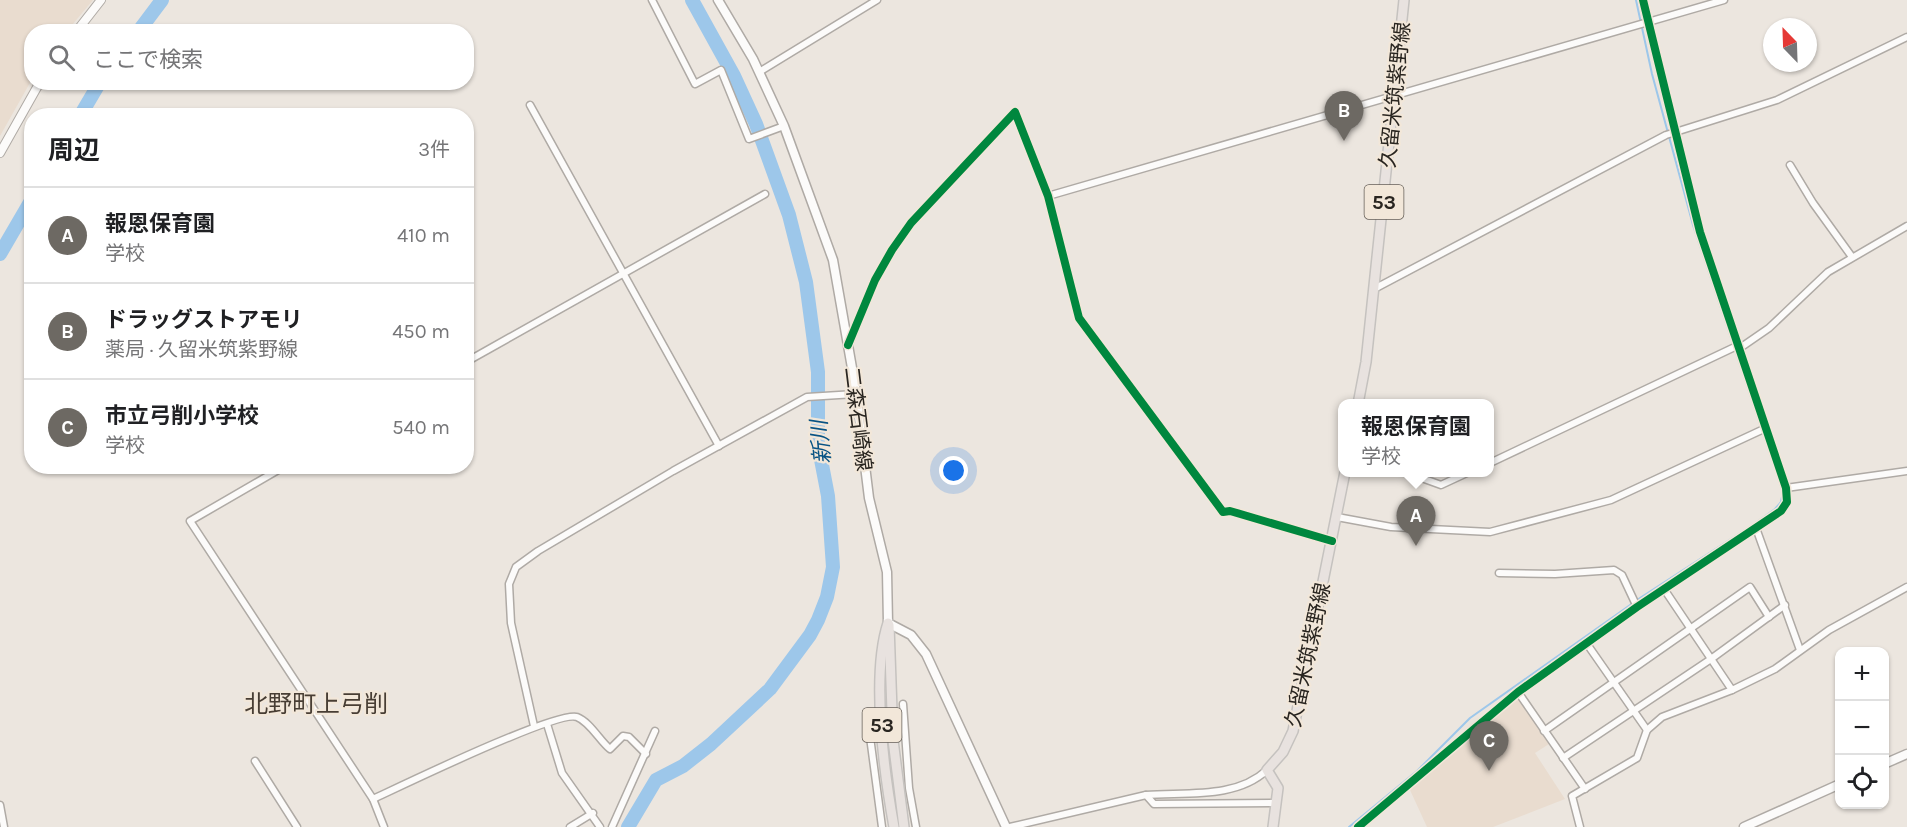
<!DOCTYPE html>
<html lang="ja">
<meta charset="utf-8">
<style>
body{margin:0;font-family:Karla,"Noto Sans JP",sans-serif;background:#f6f6f6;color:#202124}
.controls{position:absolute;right:18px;bottom:18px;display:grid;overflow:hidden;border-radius:12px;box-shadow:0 2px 4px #0004}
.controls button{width:54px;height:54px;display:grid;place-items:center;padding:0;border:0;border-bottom:2px solid #e0e0e0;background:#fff;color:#202124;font:30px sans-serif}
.compass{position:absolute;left:1763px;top:18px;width:54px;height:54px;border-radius:50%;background:#fff;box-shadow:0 2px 4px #0004;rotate:337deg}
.you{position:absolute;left:954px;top:471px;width:21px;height:21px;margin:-15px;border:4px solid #fff;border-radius:50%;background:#1a73e8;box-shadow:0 0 0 9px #1a73e833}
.badge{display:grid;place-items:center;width:39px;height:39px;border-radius:50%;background:#6d6963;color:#fff;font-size:20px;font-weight:700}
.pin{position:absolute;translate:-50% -50px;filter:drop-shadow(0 2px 3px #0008)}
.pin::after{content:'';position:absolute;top:32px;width:21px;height:18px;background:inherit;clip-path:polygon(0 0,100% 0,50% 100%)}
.popup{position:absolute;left:1338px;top:399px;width:156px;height:78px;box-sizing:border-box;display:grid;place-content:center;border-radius:12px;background:#fff;filter:drop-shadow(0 2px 4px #0005);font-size:20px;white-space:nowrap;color:#757577}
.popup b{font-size:22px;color:#202124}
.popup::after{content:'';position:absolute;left:50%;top:100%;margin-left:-12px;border:12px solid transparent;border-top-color:#fff}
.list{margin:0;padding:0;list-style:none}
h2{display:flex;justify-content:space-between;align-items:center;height:78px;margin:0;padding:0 24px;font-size:26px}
h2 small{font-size:20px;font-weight:400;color:#757577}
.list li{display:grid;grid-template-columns:39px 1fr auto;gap:18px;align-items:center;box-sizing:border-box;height:96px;padding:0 24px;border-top:2px solid #e0e0e0}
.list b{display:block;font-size:22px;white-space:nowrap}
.list p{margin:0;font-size:20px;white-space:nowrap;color:#757577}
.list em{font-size:20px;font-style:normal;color:#757577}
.icon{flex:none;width:33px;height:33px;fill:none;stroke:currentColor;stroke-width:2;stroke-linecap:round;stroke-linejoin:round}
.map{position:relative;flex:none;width:1907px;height:827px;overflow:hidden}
.search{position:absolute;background:#fff;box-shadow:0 2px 4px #0004;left:24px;top:24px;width:450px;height:66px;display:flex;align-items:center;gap:15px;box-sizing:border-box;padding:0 21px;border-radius:24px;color:#757577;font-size:22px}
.panel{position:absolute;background:#fff;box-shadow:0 2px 4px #0004;left:24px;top:108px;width:450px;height:366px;border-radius:24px}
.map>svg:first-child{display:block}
.built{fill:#e9dccf}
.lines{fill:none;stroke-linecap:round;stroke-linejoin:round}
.stream{stroke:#9dc7ea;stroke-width:2}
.river{stroke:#9dc7ea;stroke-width:14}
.minor-casing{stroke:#afaaa5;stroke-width:9}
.tertiary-casing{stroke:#afaaa5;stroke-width:10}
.secondary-casing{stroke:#afaaa5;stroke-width:11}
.primary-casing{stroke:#c5c2bf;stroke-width:12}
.minor{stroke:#fcfbfa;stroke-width:6}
.tertiary{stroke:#fcfbfa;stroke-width:8}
.secondary{stroke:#fcfbfa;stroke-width:8}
.primary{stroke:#e8e2df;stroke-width:9}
.cycleway-casing{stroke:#f2e7d9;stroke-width:11}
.cycleway{stroke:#00873e;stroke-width:8}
.labels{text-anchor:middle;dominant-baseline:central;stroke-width:4.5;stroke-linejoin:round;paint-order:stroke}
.shield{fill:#f2e7d9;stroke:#655f58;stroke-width:1.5}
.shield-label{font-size:20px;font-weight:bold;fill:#292520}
.street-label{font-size:21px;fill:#292520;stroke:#f2e7d9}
.water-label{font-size:22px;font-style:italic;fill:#085384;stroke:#f2e7d9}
.quarter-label{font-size:24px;fill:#483e34;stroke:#f2e7d9}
</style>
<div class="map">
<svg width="1907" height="827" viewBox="0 0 1907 827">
<rect width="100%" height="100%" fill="#ece6df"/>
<g class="built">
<polygon points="0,0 93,0 67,31 32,32 31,81 0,136"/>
<polygon points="1519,699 1549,744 1535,753 1565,799 1493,827 1427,827 1410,790 1462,741"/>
</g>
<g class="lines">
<polyline class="stream" points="1349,827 1417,771 1470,718 1640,598 1754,524 1775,509 1781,502 1783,492 1693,225 1652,74 1636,0"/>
<g class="river">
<polyline points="138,32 162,0"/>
<polyline points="80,116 100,82"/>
<polyline points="0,254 32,199"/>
<polyline points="628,827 656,780 683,766 711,744 770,689 810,635 818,620 827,597 833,567 828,496 818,444 818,372 806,282 789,215 756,124 734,76 692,0"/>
</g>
<g class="minor-casing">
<g id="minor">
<polyline points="652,0 695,84 721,70 749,139 784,126"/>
<polyline points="759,72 877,0"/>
<polyline points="530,105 719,446"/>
<polyline points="1790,165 1813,203 1852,257"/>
<polyline points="1048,196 1724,0"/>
<polyline points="1374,289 1666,135 1777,100 1907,37"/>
<polyline points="849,344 875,280 892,250 911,223 1015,112 1048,196 1079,318 1223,512 1230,511 1332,541"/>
<polyline points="1740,348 1769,328 1828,272 1907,226"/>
<polyline points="466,362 765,194"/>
<polyline points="1490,463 1739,345"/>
<polyline points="285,466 190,521 373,799 384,827"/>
<polyline points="1405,472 1441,485 1469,472"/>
<polyline points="1786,488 1907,471"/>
<polyline points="1337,517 1391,527 1490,532 1611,500 1766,428"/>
<polyline points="1756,528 1800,650"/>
<polyline points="1499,573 1555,574 1614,570 1622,575 1637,607"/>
<polyline points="1664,589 1732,690"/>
<polyline points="1587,644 1647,730"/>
<polyline points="1518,692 1585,789"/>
<polyline points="903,704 909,788 916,827"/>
<polyline points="868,722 882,827"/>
<polyline points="547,724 562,773 600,827"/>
<polyline points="534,726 511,623 509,584 516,567 538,551 673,471 807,397 855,394"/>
<polyline points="1544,731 1750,587 1769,617"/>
<polyline points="1563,758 1711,659 1785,605"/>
<polyline points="255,761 297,827"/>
<path d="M1146,795C1186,792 1236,799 1267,770"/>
<path d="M373,799C401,786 558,710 577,717C590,722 600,741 610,749L623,736L629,737L646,754"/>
<polyline points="0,805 4,827"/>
<polyline points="570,827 593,813"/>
<polyline points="612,827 655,731"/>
<polyline points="1010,827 1146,795 1154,804 1277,803"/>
<polyline points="1358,827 1518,692 1637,607 1781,511 1787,502 1786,488 1700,232 1643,0"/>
<polyline points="1580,827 1572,796 1637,758 1647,730 1662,717 1732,690 1775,669 1829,630 1907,587"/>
</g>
</g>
<g class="tertiary-casing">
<g id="tertiary">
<polyline points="76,32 101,0"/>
<polyline points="0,153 40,82"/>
</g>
</g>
<g class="secondary-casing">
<g id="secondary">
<polyline points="718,0 753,59 784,126 833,260 855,385 869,498 887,572 888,623 911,635 926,654 1006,827"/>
<polyline points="1884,764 1907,754"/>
<polyline points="1744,827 1840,784"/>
</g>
</g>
<g class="primary-casing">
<g id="primary">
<polyline points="1358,404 1366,362 1404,0"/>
<path d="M888,623C871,675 884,772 894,827"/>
<polyline points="889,625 893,740 904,827"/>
<polyline points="1273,827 1278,788 1267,770 1283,752 1293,731 1345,472"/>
</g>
</g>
<use href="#minor" class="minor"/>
<use href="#tertiary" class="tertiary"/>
<use href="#secondary" class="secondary"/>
<use href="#primary" class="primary"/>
<g class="cycleway-casing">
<g id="cycleway">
<polyline points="848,345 875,280 892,250 911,223 1015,112 1048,196 1079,318 1223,512 1230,511 1332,541"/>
<polyline points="1358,827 1518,692 1637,607 1781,511 1787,502 1786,488 1700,232 1643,0"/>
</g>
</g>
<use href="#cycleway" class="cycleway"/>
</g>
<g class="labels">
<g class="shield">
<rect x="1364.5" y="185" width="39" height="34" rx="4.5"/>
<rect x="862.5" y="708" width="39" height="34" rx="4.5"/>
</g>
<g class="shield-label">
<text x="1384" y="202">53</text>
<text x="882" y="725">53</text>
</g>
<g class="street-label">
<text transform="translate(1395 95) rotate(-84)">久留米筑紫野線</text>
<text transform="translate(858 419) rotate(83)">二森石崎線</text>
<text transform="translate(1308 655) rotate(-78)">久留米筑紫野線</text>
</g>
<g class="water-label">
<text transform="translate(821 442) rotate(-95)">新川</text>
</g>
<g class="quarter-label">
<text x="316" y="704">北野町上弓削</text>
</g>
</g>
</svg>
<div class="controls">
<button>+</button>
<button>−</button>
<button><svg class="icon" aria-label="locate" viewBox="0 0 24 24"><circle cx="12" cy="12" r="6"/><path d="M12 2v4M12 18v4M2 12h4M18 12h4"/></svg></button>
</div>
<svg class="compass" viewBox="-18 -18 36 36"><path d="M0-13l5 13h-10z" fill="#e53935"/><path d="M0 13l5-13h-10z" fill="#757577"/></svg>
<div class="you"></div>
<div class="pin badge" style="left:1416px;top:546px">A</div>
<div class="popup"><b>報恩保育園</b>学校</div>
<div class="pin badge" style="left:1344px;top:141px">B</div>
<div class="pin badge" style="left:1489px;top:771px">C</div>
<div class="search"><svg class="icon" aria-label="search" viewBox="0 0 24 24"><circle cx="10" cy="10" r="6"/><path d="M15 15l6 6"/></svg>ここで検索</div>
<section class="panel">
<h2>周辺<small>3件</small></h2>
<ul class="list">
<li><span class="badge">A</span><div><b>報恩保育園</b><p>学校</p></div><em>410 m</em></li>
<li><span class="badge">B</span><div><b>ドラッグストアモリ</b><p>薬局 · 久留米筑紫野線</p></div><em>450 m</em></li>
<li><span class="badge">C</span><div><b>市立弓削小学校</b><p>学校</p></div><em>540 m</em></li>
</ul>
</section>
</div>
